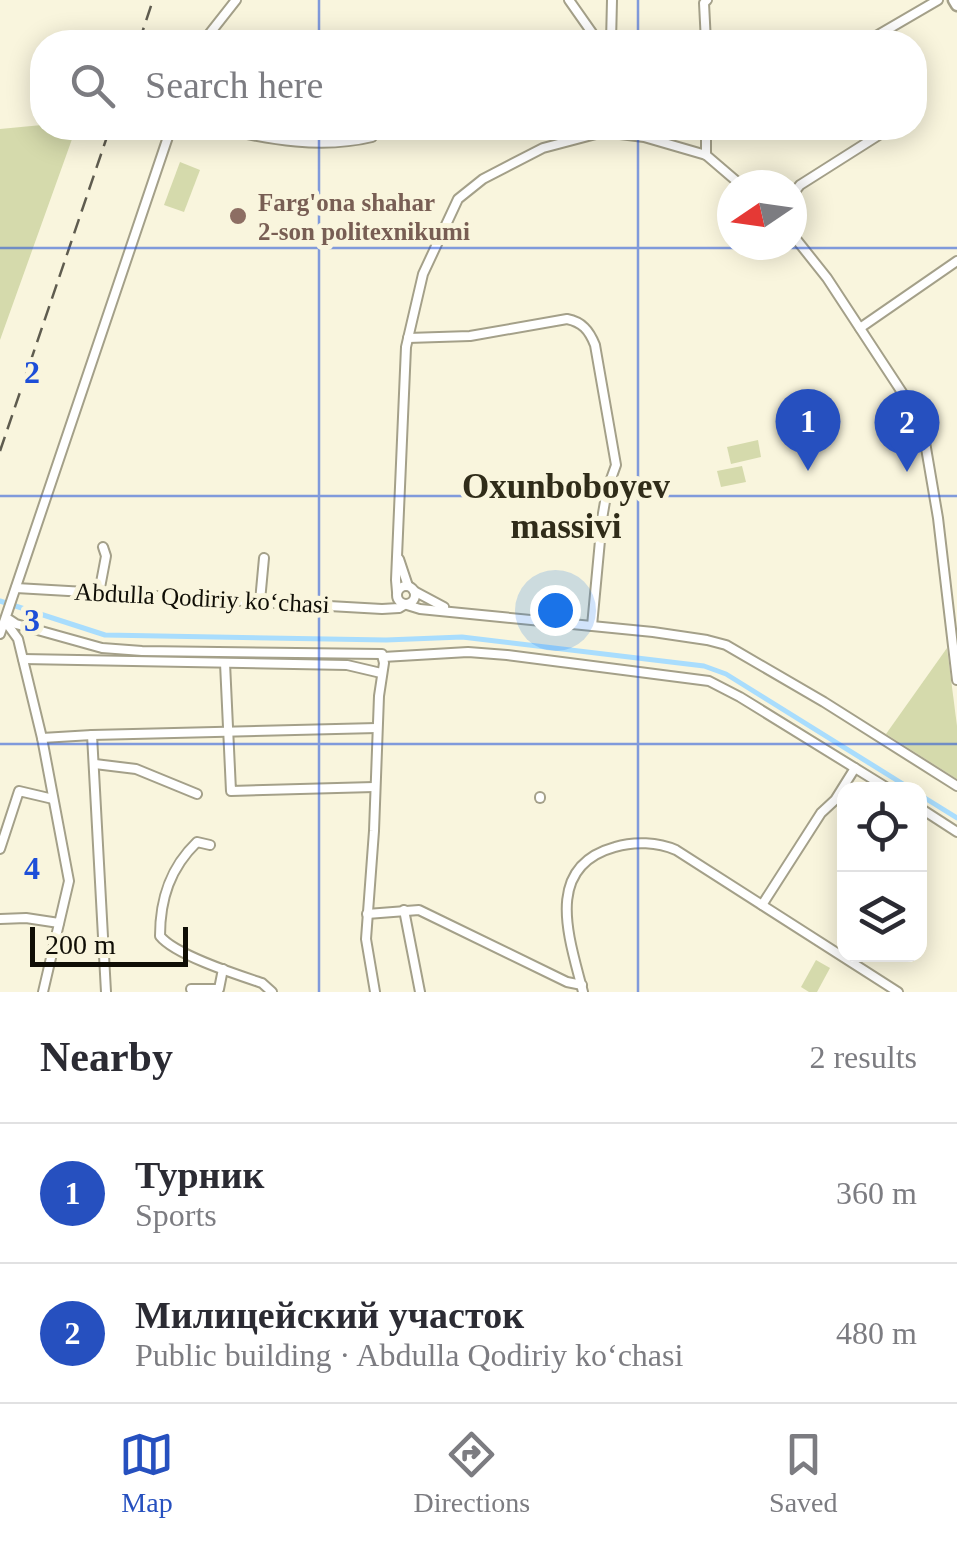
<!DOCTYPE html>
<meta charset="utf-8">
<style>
body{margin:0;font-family:Georgia,serif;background:#f7f7f7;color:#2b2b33}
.controls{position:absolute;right:30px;bottom:30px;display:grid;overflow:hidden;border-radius:20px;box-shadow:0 5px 25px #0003}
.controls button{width:90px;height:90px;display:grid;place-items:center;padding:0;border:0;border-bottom:2px solid #e1e1e2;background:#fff;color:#2b2b33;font:50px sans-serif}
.compass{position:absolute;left:717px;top:170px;width:90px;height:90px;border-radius:50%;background:#fff;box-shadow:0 5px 25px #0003;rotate:257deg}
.scale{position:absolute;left:30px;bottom:25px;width:158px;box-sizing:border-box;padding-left:10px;border:5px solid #100e06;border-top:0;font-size:28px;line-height:35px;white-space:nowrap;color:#100e06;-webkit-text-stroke:8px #f9f5dd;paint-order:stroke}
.you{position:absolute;left:555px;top:610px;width:35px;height:35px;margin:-25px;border:8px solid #fff;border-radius:50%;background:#1a73e8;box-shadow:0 0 0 15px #1a73e833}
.badge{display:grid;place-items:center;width:65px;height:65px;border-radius:50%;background:#2650bf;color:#fff;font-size:32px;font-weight:700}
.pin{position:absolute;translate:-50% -82px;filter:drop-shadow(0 2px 5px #0008)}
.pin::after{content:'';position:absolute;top:52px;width:35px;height:30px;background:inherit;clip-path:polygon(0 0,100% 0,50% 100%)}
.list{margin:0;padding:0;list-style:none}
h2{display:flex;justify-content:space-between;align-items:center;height:130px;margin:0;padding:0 40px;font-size:42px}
h2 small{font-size:32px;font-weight:400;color:#7c7c81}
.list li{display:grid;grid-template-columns:65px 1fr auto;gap:30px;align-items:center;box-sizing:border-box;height:140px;padding:0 40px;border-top:2px solid #e1e1e2}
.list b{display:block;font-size:38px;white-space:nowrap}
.list p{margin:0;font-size:32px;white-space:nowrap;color:#7c7c81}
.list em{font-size:32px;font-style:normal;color:#7c7c81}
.icon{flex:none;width:55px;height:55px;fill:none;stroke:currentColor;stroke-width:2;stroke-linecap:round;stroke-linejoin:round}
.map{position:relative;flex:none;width:957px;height:992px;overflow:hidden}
.search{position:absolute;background:#fff;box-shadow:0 5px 25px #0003;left:30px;right:30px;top:30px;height:110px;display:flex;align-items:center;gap:25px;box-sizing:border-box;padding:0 35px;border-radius:40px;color:#7c7c81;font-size:38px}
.sheet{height:410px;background:#fff}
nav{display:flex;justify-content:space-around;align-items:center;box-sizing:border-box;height:140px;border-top:2px solid #e1e1e2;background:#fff;font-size:28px;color:#7c7c81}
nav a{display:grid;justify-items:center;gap:5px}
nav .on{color:#2650bf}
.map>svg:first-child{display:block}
.green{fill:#d5daac}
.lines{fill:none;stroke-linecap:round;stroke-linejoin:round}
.canal{stroke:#a9ddfd;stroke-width:5}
.minor-casing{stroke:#a4a089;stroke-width:12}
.major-casing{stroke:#a4a089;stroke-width:15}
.minor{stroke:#fff;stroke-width:8}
.major{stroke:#fff;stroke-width:10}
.rail{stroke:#5f5c4f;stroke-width:2.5;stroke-dasharray:15 8;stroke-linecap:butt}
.grid{fill:none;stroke:#1d4ed8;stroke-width:2.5;stroke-opacity:0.55}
.education-dot{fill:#8d6e63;stroke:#f9f5dd;stroke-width:4}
.labels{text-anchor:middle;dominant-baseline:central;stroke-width:10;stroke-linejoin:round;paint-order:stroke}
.education-label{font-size:25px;font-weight:bold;fill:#785e54;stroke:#f9f5dd;text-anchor:start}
.street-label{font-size:25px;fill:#100e06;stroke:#f9f5dd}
.district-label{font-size:35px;font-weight:bold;fill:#302c19;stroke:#f9f5dd}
.grid-label{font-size:32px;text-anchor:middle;font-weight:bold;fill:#1d4ed8;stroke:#f9f5dd;stroke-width:10;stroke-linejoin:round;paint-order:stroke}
</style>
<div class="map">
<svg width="957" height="992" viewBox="0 0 957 992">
<rect width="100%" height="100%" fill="#f9f5dd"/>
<g class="green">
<polygon points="42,125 42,128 76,128 0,340 0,129"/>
<polygon points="180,162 200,170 184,212 164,205"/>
<polygon points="758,440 761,457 731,464 727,447"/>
<polygon points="742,466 746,482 721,487 717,471"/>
<polygon points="947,648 957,726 957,779 886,734"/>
<polygon points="816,960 830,968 817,992 809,992 801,987"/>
</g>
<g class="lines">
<g class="canal">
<polyline points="0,601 105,635 386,640 462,637 704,666 726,674 911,789"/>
<polyline points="920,795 957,818"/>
</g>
<g class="minor-casing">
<g id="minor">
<polyline points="569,0 595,37 604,42 611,39"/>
<polyline points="203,42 236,0"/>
<polyline points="611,42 612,0"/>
<polyline points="706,42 704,3 707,0"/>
<polyline points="866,42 938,0"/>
<path d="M220,128C269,140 323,149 372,137"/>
<polyline points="706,155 706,136 720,128"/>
<polyline points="792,195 800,185 882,133"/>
<polyline points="792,234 827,278 907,400 925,442 938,518 957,680"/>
<polyline points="860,328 957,261"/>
<path d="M408,338L470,336L567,319C582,322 589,330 595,345L616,465L607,490L602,519L592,626"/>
<polyline points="399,559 408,586"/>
<circle cx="406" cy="595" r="9"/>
<polyline points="16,588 382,609 399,608 404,605"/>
<polyline points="414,591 444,607"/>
<polyline points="397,592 396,580 406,347 423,274 458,199 483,179 543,148 596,134 612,133 644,137 706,155 741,185"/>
<polyline points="99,593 106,556 103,547"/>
<polyline points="260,601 264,558"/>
<polyline points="407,605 420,609 653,632 707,640 726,645 824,702 957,786"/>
<polyline points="10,620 16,624 102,648 142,651 382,654"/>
<polyline points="5,621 18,639 42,738 69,881 43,992"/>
<polyline points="0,634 171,128"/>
<polyline points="383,657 468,652 507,655 709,681 740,697 889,789"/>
<polyline points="23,659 347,665 381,673"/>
<polyline points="225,663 231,791 374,787"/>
<polyline points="92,735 377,728"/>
<polyline points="42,738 92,735 106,992"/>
<polyline points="95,764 136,769 197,794"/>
<polyline points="540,797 540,798"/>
<polyline points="920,808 957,832"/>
<path d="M210,845L197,842C170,868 160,899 160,936C175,955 238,975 262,983L272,992"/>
<polyline points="0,849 19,791 53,799"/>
<polyline points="762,905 821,813 835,800 855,768"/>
<polyline points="404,910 420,992"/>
<polyline points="367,914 419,910 567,982 582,985"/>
<polyline points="0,919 26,918 59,923"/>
<polyline points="191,989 219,989 223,969"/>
<polyline points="375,992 366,939 374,831 379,696 384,663 382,655"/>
<path d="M583,992C570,940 542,867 615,847C634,841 658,842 676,850L898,992"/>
</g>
</g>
<g class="major-casing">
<polyline id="major" points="954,0 957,5"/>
</g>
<use href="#minor" class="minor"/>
<use href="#major" class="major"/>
<g class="rail">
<polyline points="139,42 153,0"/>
<polyline points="0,451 110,128"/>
</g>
</g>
<path class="grid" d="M319,0V42M638,0V42M319,128V992M638,128V992M0,248H957M0,496H957M0,744H957"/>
<circle class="education-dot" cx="238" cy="216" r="10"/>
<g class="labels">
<g class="education-label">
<text x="258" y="202">Farg'ona shahar<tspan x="258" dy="29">2-son politexnikumi</tspan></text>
</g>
<g class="street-label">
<text transform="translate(202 598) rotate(3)">Abdulla Qodiriy koʻchasi</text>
</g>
<g class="district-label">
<text x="566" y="486">Oxunboboyev<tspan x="566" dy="40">massivi</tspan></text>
</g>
</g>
<g class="grid-label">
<text x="32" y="383">2</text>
<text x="32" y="631">3</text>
<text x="32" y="879">4</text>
</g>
</svg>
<div class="controls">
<button><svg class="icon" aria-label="locate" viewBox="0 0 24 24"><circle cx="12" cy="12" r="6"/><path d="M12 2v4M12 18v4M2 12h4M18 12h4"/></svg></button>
<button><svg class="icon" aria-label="layers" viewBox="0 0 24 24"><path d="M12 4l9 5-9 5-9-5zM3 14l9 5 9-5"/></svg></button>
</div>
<svg class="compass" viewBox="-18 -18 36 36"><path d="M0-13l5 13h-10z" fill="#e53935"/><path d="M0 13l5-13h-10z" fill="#7c7c81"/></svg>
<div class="scale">200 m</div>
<div class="you"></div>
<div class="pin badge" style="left:808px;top:471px">1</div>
<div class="pin badge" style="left:907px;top:472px">2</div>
<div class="search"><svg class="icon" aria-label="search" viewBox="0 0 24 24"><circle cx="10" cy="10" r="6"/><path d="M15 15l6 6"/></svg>Search here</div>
</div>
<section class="sheet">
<h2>Nearby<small>2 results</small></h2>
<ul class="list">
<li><span class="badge">1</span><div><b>Турник</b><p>Sports</p></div><em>360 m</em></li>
<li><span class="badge">2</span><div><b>Милицейский участок</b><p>Public building · Abdulla Qodiriy koʻchasi</p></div><em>480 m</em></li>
</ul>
</section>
<nav>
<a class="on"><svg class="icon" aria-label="map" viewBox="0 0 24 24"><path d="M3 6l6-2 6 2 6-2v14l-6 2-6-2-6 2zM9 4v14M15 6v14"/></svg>Map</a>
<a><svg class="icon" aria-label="directions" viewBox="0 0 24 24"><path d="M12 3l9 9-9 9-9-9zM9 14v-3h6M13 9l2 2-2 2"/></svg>Directions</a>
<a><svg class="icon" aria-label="saved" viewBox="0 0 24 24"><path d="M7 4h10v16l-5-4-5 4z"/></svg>Saved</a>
</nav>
